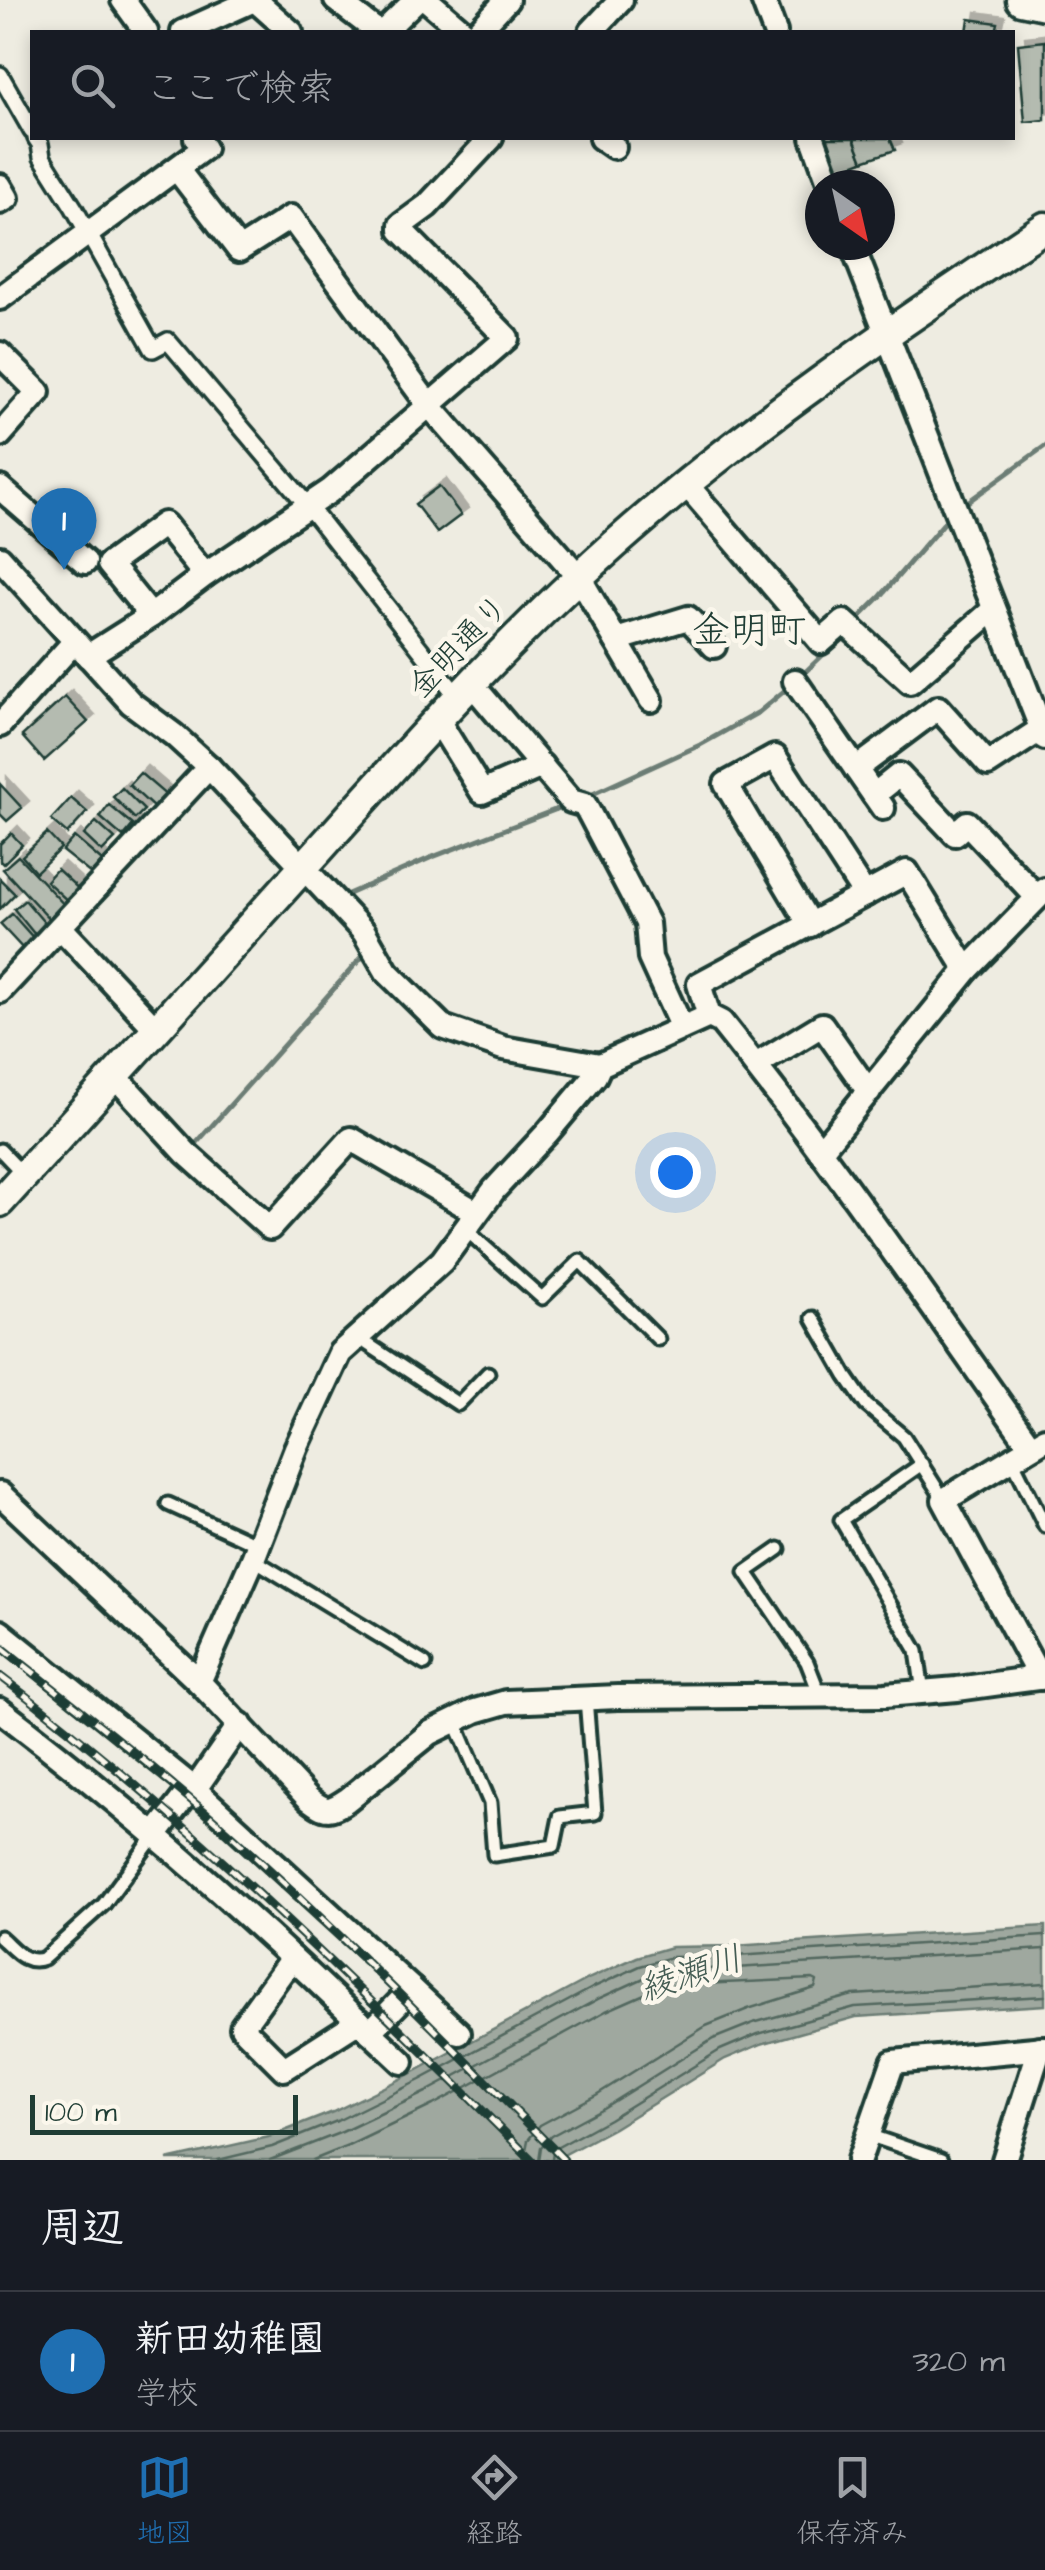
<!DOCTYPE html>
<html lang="ja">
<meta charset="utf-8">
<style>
body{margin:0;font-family:"Architects Daughter","Klee One",sans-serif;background:#242831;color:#f1f3f6}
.compass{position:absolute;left:805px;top:170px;width:90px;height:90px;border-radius:50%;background:#171b24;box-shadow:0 5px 15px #0003;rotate:146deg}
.scale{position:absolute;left:30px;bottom:25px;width:268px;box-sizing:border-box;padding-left:10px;border:5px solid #1f3d34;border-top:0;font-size:28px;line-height:35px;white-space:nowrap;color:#1f3d34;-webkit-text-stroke:8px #fbf7ec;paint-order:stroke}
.you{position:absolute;left:675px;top:1172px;width:35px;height:35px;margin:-25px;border:8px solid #fff;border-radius:50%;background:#1a73e8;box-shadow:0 0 0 15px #1a73e833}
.badge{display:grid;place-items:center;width:65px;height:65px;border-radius:50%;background:#1f6fb2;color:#fff;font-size:32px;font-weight:700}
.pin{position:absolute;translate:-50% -82px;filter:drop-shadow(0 2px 5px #0008)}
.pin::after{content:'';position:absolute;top:52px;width:35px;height:30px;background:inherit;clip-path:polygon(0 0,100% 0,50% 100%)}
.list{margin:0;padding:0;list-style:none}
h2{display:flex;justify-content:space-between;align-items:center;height:130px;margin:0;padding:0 40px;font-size:42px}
h2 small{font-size:32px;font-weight:400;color:#9ea1a6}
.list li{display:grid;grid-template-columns:65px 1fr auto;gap:30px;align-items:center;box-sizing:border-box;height:140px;padding:0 40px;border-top:2px solid #363941}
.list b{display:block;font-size:38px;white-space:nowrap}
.list p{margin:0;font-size:32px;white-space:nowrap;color:#9ea1a6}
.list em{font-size:32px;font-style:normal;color:#9ea1a6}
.icon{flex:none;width:55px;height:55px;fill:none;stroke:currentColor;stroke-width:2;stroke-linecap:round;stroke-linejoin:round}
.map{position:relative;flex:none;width:1045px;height:2160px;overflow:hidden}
.search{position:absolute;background:#171b24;box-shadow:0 5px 15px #0003;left:30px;right:30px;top:30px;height:110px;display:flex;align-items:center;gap:25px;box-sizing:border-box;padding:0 35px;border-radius:0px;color:#9ea1a6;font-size:38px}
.sheet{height:270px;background:#171b24}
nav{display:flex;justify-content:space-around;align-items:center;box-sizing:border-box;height:140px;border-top:2px solid #363941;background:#171b24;font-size:28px;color:#9ea1a6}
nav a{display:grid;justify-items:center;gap:5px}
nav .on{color:#1f6fb2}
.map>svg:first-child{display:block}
.water{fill:#9fa89f;stroke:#6c7d74;stroke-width:2.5}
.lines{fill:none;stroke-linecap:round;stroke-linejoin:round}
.shore{stroke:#52685f;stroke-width:2.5}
.stream{stroke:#6c7d74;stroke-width:5}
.building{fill:#b4bbb0;stroke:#1f3d34;stroke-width:2.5;filter:url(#shadow)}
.service-casing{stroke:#1f3d34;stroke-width:19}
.pedestrian-casing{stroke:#1f3d34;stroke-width:22}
.minor-casing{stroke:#1f3d34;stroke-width:30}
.tertiary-casing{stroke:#1f3d34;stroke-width:35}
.service{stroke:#fbf7ec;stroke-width:11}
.pedestrian{stroke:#fbf7ec;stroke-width:15}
.minor{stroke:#fbf7ec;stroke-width:22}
.tertiary{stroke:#fbf7ec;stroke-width:28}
.rail-casing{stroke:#1f3d34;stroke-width:9}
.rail{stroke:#fbf7ec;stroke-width:5;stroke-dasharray:15;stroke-linecap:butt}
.labels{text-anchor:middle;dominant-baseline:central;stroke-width:9;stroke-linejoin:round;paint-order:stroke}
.street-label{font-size:32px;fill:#1f3d34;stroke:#fbf7ec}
.water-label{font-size:35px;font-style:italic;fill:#455d54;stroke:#fbf7ec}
.quarter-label{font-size:38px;fill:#1f3d34;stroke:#fbf7ec}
</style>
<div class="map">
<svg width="1045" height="2160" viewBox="0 0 1045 2160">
<defs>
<filter id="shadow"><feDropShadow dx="7" dy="-7" stdDeviation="0" flood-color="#0004"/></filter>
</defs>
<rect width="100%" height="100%" fill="#eeece1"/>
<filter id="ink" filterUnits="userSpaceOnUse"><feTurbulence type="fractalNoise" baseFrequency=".01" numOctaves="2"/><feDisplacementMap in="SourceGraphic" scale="20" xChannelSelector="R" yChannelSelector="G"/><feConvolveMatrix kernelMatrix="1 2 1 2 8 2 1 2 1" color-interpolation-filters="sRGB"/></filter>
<g filter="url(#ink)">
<polygon class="water" points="1045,1926 1045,2005 856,2017 761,2044 725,2059 614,2128 554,2160 167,2160 269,2137 333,2112 416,2071 590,1978 637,1957 671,1947 734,1946"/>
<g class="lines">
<g class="shore">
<polyline points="218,2160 272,2147 337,2121 420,2080 594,1987 640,1966 672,1957 735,1956 1045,1936"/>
<polyline points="270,2160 342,2132 426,2092 600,1998 644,1978 674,1970 735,1968 1045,1949"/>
<polyline points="313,2160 348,2146 433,2105 606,2011 649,1992 677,1985 813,1979 817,1981 815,1988 748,2009 706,2026 596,2095 540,2125 528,2140 524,2160"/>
<polyline points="539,2160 541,2147 551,2136 603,2108 713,2039 753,2023 853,1995 1045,1983"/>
<polyline points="552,2160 553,2152 558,2147 609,2119 720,2050 758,2034 855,2007 1045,1996"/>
</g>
<g class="stream">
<polyline points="962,506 1045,446"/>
<polyline points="854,623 881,596 950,516"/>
<polyline points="801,676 829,649"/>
<polyline points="584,798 700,745 759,712 789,687"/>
<polyline points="339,898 430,858 565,806"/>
<polyline points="193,1147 363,956 357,942"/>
</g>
</g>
<g class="building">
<polygon points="969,19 998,23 996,32 967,32"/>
<polygon points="1045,41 1045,120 1025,122 1018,44"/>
<polygon points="819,138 854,138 863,161 832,173"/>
<polygon points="854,138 890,138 895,150 863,161"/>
<polygon points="439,486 461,515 437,533 415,504"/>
<polygon points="65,697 88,722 44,761 22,736"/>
<polygon points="140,773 167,796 155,809 129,785"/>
<polygon points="0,784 22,808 7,821 0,814"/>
<polygon points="122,788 144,810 135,819 113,797"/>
<polygon points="71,798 87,812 67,834 51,820"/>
<polygon points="109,805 133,825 123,837 100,817"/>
<polygon points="96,822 115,839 102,852 84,835"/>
<polygon points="11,833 22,845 3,864 0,861 0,844"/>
<polygon points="47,833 61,848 36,872 22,856"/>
<polygon points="74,837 102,861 91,874 62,851"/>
<polygon points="18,856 68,909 53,923 3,869"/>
<polygon points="57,869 82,892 70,903 46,881"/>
<polygon points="0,879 15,894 0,909"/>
<polygon points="25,900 48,927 36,936 14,909"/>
<polygon points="12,914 36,941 25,951 0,924"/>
</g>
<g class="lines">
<g class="service-casing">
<g id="service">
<polyline points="0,1150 24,1175"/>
<polyline points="465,1229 542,1298 580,1261 658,1339"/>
<polyline points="813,1318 846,1376 866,1405 904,1437 944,1500"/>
<polyline points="357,1337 458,1404 488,1373"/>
<polyline points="1012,1459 1045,1526"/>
<polyline points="922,1464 841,1520 917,1651 923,1692"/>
<polyline points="168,1504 258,1545"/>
<polyline points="779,1549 746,1572 807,1662 820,1695"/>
<polyline points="253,1559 425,1664"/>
<polyline points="455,1721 490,1803 494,1855 554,1846 560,1817 595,1813 586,1698"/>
<path d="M0,1937C14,1949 25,1966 44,1958L104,1904L155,1835"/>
<polyline points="868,2135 941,2160"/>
</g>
</g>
<g class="pedestrian-casing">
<g id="pedestrian">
<polyline points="0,75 32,131"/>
<polyline points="36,138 40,144 42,157 74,208 153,349 168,341 308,506 457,696"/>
</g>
</g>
<g class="minor-casing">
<g id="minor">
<polyline points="123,0 146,32"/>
<polyline points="255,0 291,32"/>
<polyline points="336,0 378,32"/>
<polyline points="427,0 464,32"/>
<polyline points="763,0 775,32"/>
<polyline points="183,32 254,0"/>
<polyline points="383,32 416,0"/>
<polyline points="477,32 507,0"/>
<polyline points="591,32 621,0"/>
<polyline points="601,138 614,147"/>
<polyline points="813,138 830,185"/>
<polyline points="177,169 239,250 291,217 428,404 579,577 651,700"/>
<polyline points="0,186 7,198 0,202"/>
<polyline points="852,245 1045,738"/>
<polyline points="0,298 204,148 196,138"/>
<polyline points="0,354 38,392 0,435"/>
<polyline points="686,484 821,642 844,622 910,682 993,610"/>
<polyline points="0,488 85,562"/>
<polyline points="0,558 131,703 174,735 209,767 364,932 387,972 443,1027 503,1048 600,1065"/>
<polyline points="151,616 109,564 164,524 205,575"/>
<polyline points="616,640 688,618 714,646"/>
<polyline points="88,656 151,616 205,575 330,491 507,338 401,230 401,225 427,206 491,138"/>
<polyline points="795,681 883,808"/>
<polyline points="471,683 571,801 585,805 647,923 650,958 682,1028"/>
<polyline points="437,719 482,792 542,766"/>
<polyline points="0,725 74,642"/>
<polyline points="856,769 938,708 988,764 1040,730"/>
<polyline points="874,795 899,775 955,834 967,823 1037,897"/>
<polyline points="810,925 726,784 775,757 865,895"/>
<polyline points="60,927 156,1029"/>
<polyline points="0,991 209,767"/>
<polyline points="709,1016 699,984 907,872 967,970"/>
<polyline points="756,1065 822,1025 869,1092"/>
<polyline points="114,1075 186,1153 270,1228 351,1139 476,1212"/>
<polyline points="821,1150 967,970 1045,890"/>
<path d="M0,1494L199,1682L309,1799C326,1812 329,1812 347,1800L430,1733L475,1711L506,1702L618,1697L885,1695L957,1689L1045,1677"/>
<path d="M0,1632L192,1787L412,1989L370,2032C253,1918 130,1809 0,1710"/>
<polyline points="1040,1678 944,1500 1045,1439"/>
<path d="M199,1682L253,1559L296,1448L340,1353L442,1261L494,1190L548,1132L595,1076L600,1065L709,1016L721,1022C831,1159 930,1304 1031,1447"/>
<polyline points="195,1789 240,1724"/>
<polyline points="155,1835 192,1787"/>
<polyline points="292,1958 242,2027 284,2069 359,2021"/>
<polyline points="412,1989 459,2033"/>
<polyline points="370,2032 402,2062"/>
<polyline points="859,2160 893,2062 1045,2048"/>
<polyline points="1004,2160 1040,2048"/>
</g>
</g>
<g class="tertiary-casing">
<g id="tertiary">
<polyline points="1021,0 1045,5"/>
<path d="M0,1202C107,1084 213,967 320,849C414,744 508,639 614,545C748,426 896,326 1045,227"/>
</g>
</g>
<use href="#service" class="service"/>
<use href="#pedestrian" class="pedestrian"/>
<use href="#minor" class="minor"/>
<use href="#tertiary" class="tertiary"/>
<g class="rail-casing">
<g id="rail">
<path d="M0,1646C84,1713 169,1778 248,1850C357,1949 460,2055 564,2160"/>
<path d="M0,1676C191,1821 362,1990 532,2160"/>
</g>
</g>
<use href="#rail" class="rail"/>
</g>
</g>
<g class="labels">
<g class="street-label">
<text transform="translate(459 647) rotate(-46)">金明通り</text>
</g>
<g class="water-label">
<text transform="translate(691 1974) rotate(-18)">綾瀬川</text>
</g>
<g class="quarter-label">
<text x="749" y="631">金明町</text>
</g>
</g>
</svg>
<svg class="compass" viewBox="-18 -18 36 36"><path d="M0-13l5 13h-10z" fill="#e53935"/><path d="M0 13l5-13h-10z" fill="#9ea1a6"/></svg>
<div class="scale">100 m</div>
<div class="you"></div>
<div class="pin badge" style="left:64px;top:570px">1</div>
<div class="search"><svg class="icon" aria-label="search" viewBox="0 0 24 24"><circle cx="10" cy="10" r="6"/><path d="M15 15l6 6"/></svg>ここで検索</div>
</div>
<section class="sheet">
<h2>周辺<small></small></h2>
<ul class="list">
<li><span class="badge">1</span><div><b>新田幼稚園</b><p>学校</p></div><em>320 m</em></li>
</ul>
</section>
<nav>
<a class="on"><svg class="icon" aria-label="map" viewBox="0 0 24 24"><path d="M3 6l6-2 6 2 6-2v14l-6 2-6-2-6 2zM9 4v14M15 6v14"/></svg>地図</a>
<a><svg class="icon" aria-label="directions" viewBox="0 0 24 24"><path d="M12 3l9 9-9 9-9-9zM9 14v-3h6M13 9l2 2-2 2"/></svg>経路</a>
<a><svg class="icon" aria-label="saved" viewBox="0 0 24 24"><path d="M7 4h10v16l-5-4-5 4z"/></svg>保存済み</a>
</nav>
